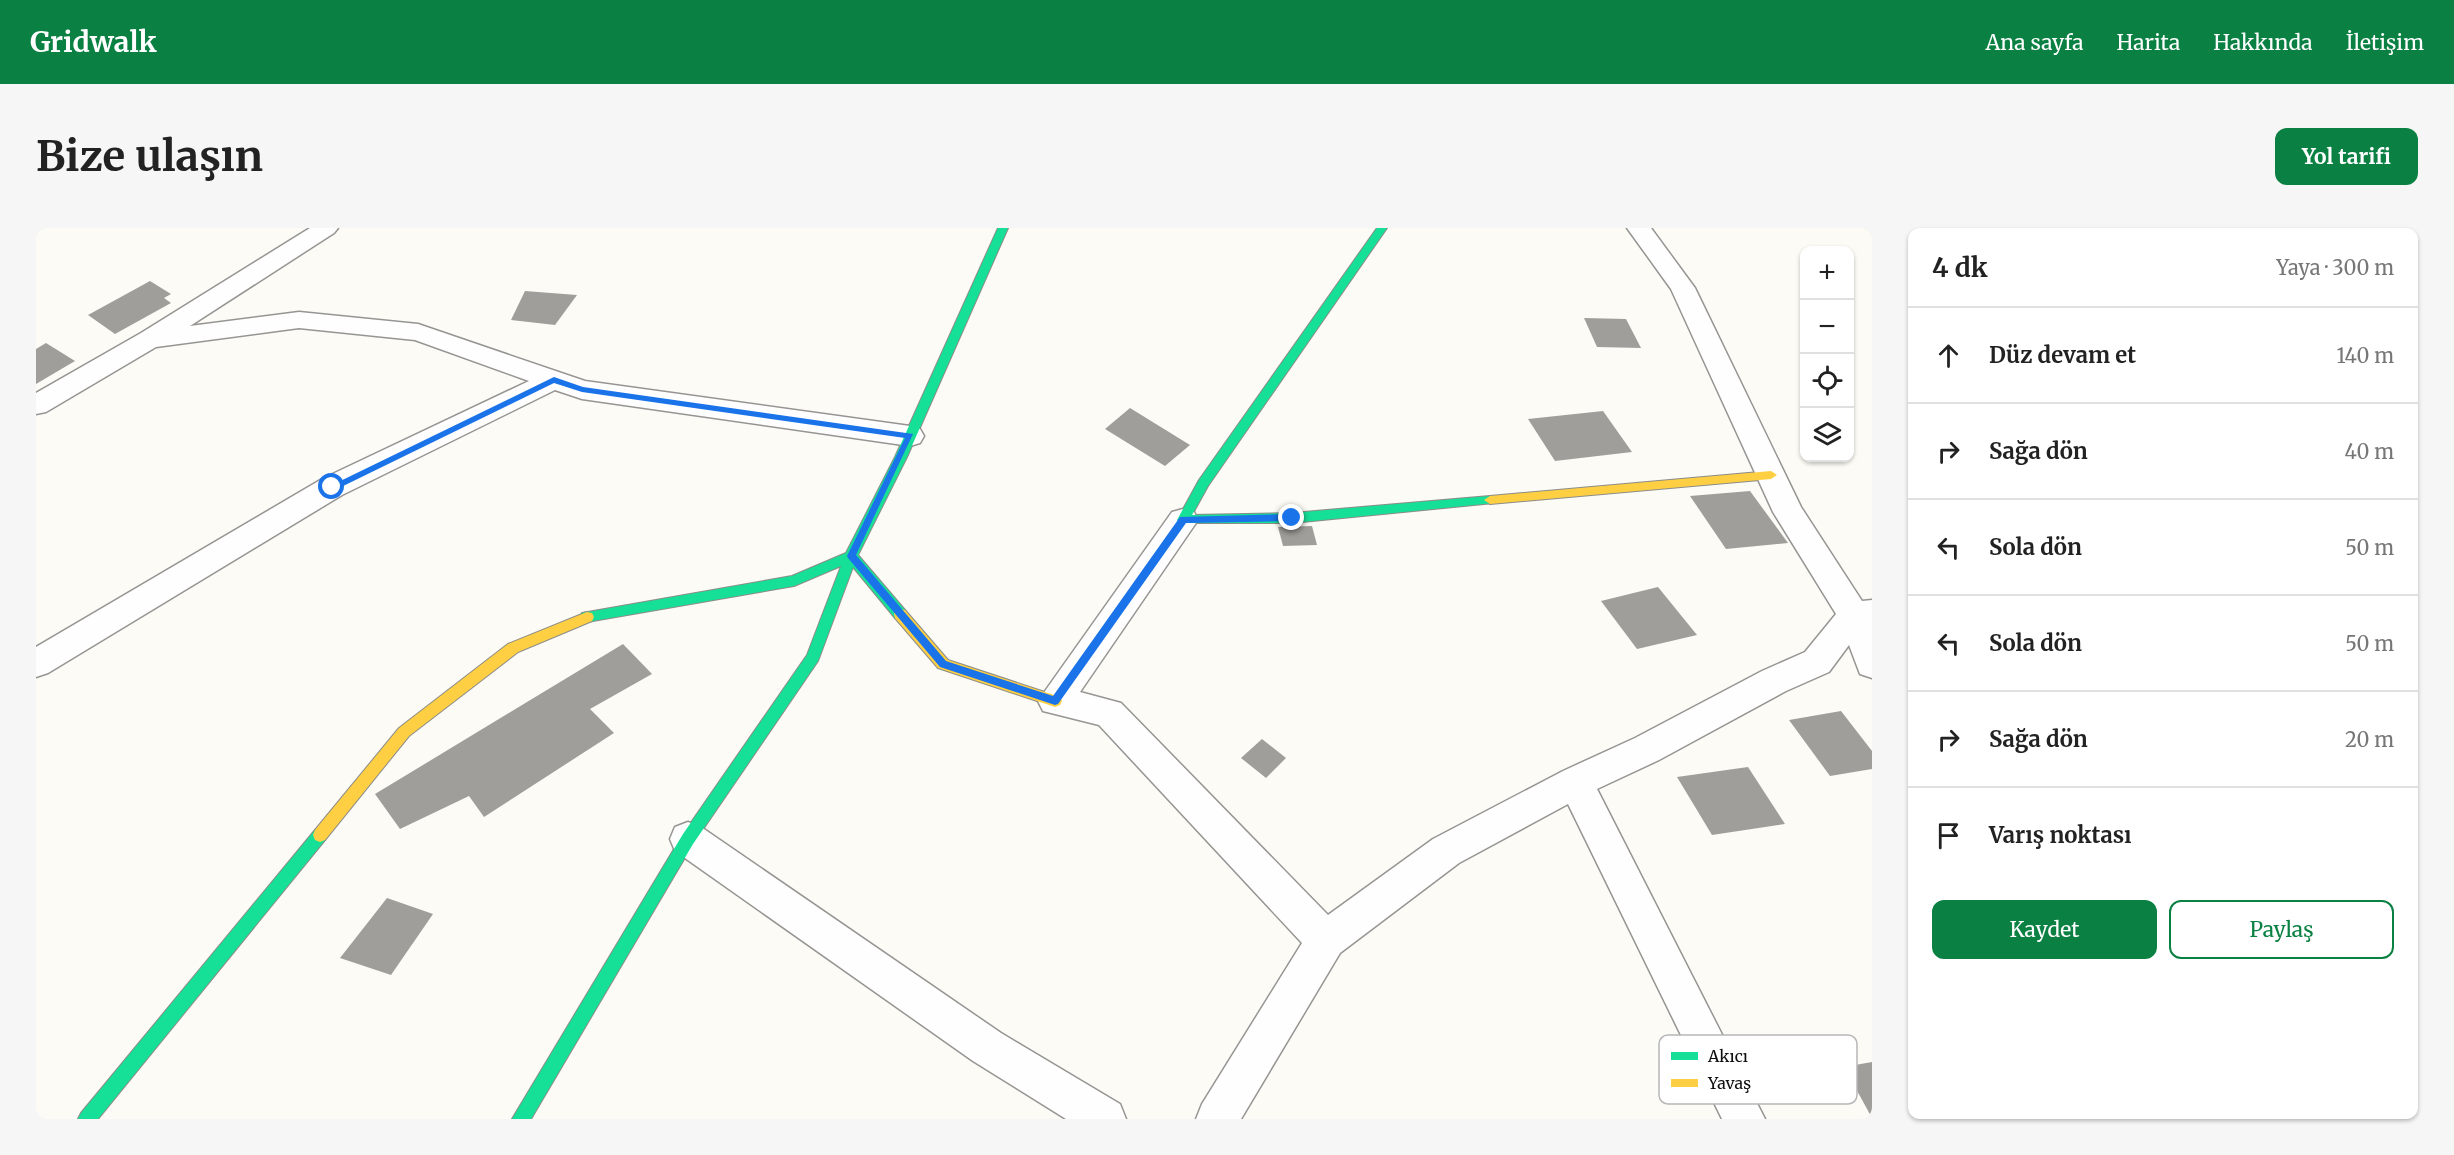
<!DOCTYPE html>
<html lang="tr">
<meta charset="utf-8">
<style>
body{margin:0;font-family:Merriweather,serif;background:#f6f6f6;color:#222}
.controls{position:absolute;right:18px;top:18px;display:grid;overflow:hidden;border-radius:12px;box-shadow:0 2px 4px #0004}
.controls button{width:54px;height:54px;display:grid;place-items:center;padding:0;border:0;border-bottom:2px solid #e0e0e0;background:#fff;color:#222;font:30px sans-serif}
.stop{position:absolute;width:18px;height:18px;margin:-14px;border:4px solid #1a73e8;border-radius:50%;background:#fff}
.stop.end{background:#1a73e8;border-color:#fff;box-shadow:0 2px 6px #0008}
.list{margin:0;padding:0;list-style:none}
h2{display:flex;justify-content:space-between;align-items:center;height:78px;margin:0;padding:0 24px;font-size:26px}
h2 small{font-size:20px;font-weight:400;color:#767676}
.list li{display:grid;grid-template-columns:39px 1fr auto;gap:18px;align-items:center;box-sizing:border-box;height:96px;padding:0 24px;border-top:2px solid #e0e0e0}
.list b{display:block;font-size:22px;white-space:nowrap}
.list em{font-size:20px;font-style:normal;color:#767676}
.actions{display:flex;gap:12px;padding:18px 24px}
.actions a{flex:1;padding:14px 0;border:2px solid #0b8043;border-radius:12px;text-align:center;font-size:21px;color:#0b8043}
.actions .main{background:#0b8043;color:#fff}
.icon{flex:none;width:33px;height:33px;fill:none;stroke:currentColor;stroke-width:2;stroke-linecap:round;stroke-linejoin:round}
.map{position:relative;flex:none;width:1836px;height:891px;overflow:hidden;border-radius:12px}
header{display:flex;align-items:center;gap:36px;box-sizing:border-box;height:84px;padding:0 30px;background:#0b8043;color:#fff}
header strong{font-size:28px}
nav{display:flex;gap:33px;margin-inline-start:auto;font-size:21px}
.intro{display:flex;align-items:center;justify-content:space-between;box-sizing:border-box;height:144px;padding:0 36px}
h1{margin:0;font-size:42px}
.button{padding:15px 27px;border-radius:12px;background:#0b8043;color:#fff;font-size:21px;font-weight:700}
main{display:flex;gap:36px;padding:0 36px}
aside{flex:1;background:#fff;border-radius:12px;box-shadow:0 2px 4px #0004}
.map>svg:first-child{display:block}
.building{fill:#a09e9a}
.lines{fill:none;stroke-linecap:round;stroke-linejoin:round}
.street-casing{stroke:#969593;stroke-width:3}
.fast-casing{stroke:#8c8c89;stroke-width:2}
.slow-casing{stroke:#8c8c89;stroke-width:2}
.street{fill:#fffefe;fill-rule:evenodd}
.fast{fill:#16e098;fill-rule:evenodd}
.slow{fill:#ffcf43;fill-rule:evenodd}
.route{fill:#1a73e8}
.key{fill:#fff;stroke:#b7b7b7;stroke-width:1.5}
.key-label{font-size:16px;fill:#0f0f0f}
</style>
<header>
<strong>Gridwalk</strong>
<nav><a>Ana sayfa</a><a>Harita</a><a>Hakkında</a><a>İletişim</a></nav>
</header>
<div class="intro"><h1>Bize ulaşın</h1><a class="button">Yol tarifi</a></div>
<main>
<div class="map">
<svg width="1836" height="891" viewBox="0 0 1836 891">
<rect width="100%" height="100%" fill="#fcfbf5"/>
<g class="building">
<polygon points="114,53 135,66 128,70 135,75 79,106 52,87"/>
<polygon points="489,63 541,67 519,97 475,92"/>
<polygon points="1548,90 1590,91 1605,120 1561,119"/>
<polygon points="10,115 39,133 0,156 0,121"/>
<polygon points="1094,180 1154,217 1129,238 1069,201"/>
<polygon points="1567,183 1596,224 1519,233 1492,191"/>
<polygon points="1714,263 1752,315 1690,321 1654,268"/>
<polygon points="1276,298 1281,317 1247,318 1242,299"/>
<polygon points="1622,359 1661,407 1601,421 1565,373"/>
<polygon points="587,416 616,446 554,481 578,505 448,589 433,568 364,601 339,566"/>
<polygon points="1805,483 1836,523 1836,541 1794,548 1753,492"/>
<polygon points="1226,511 1250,530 1230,550 1205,530"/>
<polygon points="1712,539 1749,596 1676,607 1641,549"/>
<polygon points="351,670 397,686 355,747 304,730"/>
<polygon points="1836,834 1836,890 1808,839"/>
</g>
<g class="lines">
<g class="street-casing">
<g id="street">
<polygon points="274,0 302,0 298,5 154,98 263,84 382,96 549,153 874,198 884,201 888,208 884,215 874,218 546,171 519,162 306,267 12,445 0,449 0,419 286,251 493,153 379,112 263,100 120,119 10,184 0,186 0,165 105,105"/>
<polygon points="1591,0 1615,0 1659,60 1765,279 1826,373 1836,372 1836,450 1824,446 1813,417 1793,444 1750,463 1623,532 1561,561 1729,891 1686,891 1532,576 1423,635 1304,725 1205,891 1160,891 1166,876 1266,715 1063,497 1007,483 1002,473 1136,284 1147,281 1158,284 1162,292 1044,464 1085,475 1292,687 1397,611 1527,543 1599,510 1726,443 1769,424 1800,386 1737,284 1635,61"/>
<polygon points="652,594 665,599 965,805 1084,876 1090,891 1030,891 937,833 639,623 634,611 639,599"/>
</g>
</g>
<g class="fast-casing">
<g id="fast">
<polygon points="962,0 972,0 871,229 822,327 869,382 870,386 869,390 859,390 817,339 782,433 657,616 495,891 476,891 647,606 771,427 805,338 758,358 551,394 546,393 544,389 546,385 756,348 810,325 859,229"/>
<polygon points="1341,0 1351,0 1172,258 1156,287 1256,285 1454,268 1460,272 1458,275 1256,295 1143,295 1141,292 1163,252"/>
<polygon points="284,600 289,602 291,607 289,612 62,891 42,891 45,885 279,602"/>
</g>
</g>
<g class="slow-casing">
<g id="slow">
<polygon points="1735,243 1741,247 1735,251 1454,276 1448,272 1454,268"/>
<polygon points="864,381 869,382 912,432 1024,469 1026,473 1024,477 1019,479 902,440 859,390 858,386 859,382"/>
<polygon points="551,384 556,385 558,389 556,393 482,424 373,508 289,612 284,614 279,612 277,607 279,602 363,500 472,416"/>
</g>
</g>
<use href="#street" class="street"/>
<use href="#fast" class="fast"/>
<use href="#slow" class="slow"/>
</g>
<polygon class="route" points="518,149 547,159 877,206 820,327 910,433 1017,468 1144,289 1256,286 1260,290 1256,293 1150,295 1022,476 1019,477 904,439 812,330 811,328 869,210 546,164 518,155 299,262 292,259"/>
<rect x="1623" y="807" width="198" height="69" rx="9" class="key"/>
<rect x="1635" y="824" width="27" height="8" fill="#16e098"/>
<rect x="1635" y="851" width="27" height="8" fill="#ffcf43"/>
<g class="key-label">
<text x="1672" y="834">Akıcı</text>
<text x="1672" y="861">Yavaş</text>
</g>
</svg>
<div class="controls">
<button>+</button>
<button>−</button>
<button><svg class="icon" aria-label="locate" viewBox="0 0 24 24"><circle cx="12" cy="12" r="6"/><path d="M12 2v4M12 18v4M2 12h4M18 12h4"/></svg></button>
<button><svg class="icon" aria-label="layers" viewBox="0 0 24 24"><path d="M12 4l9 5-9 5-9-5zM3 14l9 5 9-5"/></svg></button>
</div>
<div class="stop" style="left:296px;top:259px"></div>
<div class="stop end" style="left:1256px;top:290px"></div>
</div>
<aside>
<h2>4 dk<small>Yaya · 300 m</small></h2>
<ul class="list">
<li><svg class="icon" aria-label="ahead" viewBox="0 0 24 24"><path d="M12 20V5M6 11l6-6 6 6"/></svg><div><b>Düz devam et</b></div><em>140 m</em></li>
<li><svg class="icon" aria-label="right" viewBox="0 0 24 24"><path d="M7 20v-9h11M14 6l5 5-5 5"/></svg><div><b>Sağa dön</b></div><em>40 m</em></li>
<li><svg class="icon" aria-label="left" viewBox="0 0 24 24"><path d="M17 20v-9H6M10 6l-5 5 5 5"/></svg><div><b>Sola dön</b></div><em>50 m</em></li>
<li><svg class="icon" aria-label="left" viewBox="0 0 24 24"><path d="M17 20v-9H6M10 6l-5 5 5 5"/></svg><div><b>Sola dön</b></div><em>50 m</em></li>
<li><svg class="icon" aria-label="right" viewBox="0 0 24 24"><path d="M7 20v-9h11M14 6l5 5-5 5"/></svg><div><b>Sağa dön</b></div><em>20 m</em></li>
<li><svg class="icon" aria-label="arrive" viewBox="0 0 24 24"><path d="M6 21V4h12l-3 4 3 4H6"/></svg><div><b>Varış noktası</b></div></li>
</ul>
<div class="actions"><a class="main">Kaydet</a><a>Paylaş</a></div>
</aside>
</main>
